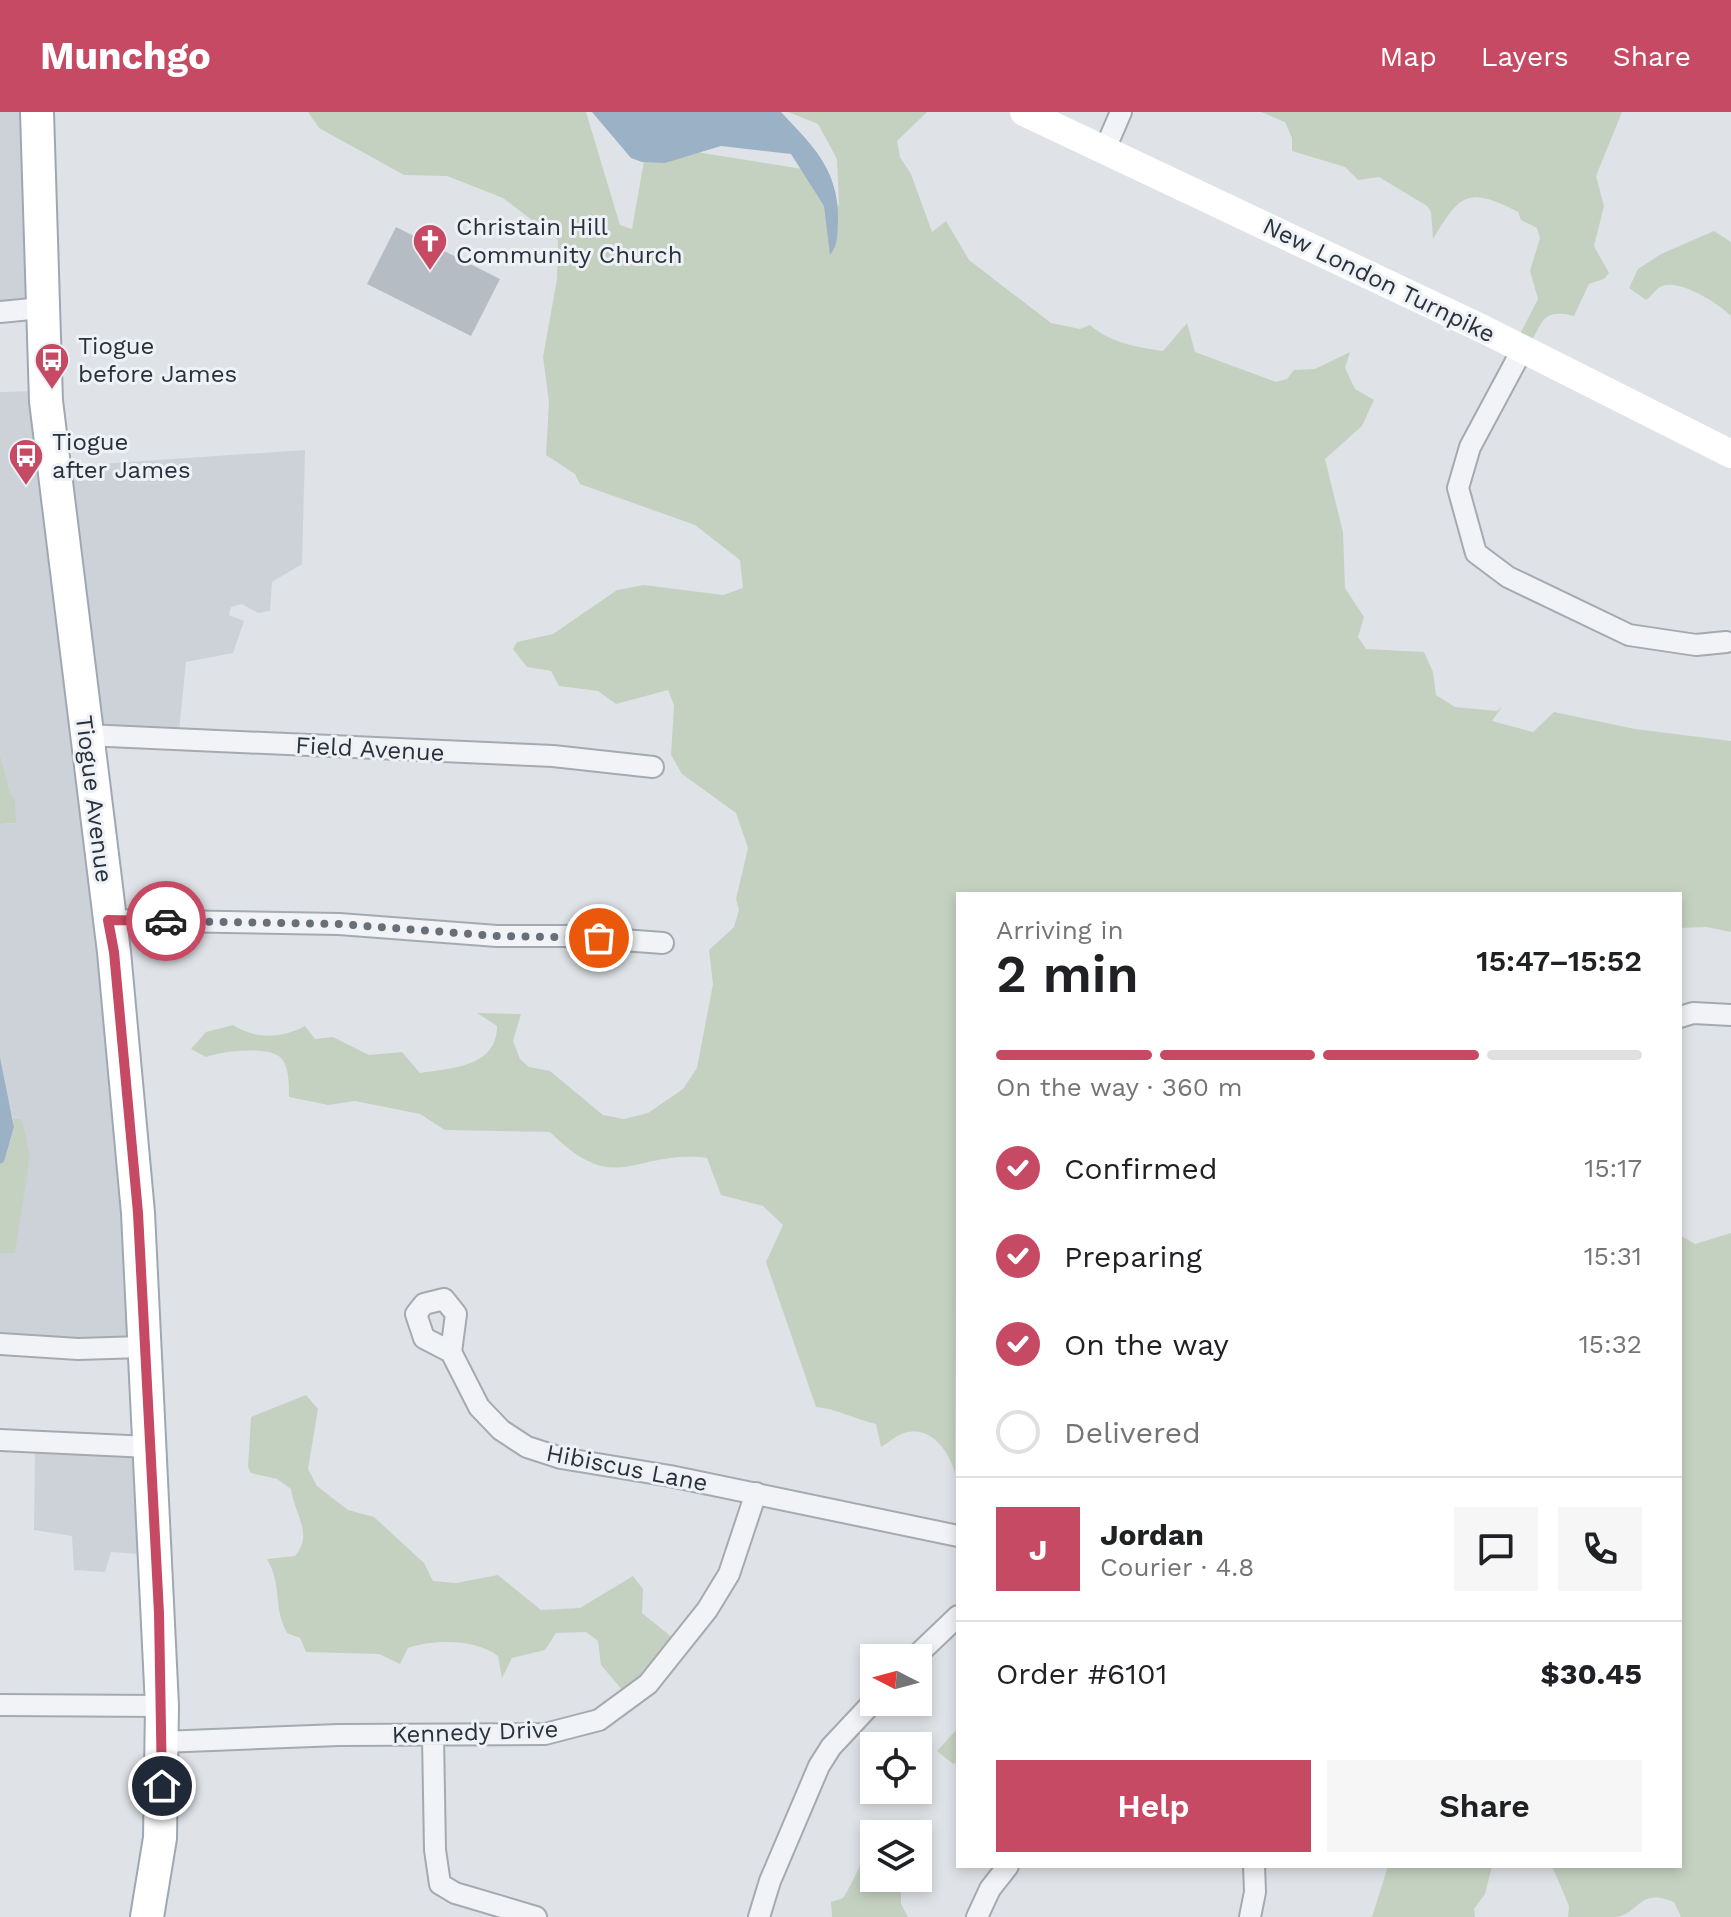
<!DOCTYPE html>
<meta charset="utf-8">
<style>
:root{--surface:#fff;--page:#f6f6f6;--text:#202124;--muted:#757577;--line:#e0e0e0;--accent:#c64a63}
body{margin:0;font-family:"Work Sans",sans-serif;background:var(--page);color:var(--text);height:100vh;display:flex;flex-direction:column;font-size:30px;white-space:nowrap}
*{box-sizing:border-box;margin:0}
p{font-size:26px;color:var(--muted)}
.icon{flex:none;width:44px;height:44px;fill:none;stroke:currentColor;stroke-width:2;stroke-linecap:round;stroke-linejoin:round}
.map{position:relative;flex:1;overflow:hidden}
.drawer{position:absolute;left:956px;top:780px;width:726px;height:976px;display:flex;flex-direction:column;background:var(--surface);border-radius:0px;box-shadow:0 4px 12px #0003}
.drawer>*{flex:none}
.needle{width:52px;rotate:276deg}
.tools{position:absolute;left:860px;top:1532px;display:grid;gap:16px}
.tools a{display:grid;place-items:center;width:72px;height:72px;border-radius:0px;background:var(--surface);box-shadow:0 4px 12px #0003;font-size:40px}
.pin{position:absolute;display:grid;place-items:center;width:68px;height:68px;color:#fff;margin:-34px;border:4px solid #fff;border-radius:50%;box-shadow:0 2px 8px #0007}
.courier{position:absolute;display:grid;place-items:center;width:80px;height:80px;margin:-40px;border:6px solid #c64a63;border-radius:50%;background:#fff;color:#222;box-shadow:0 2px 10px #0007}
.headline em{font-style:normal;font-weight:600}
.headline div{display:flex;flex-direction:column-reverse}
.headline{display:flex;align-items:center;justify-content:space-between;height:136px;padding:0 40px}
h1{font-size:52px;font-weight:600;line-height:60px}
.bar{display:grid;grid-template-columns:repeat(4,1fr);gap:12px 8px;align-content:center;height:96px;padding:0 40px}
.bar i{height:10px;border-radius:6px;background:var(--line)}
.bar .on{background:var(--accent)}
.bar p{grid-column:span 4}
.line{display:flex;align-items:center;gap:20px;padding:0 40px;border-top:2px solid var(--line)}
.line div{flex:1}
.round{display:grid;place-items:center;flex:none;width:84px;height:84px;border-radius:0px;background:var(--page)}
ol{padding:0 40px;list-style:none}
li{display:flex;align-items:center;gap:24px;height:88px}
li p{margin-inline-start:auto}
li .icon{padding:8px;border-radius:50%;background:var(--accent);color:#fff;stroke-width:4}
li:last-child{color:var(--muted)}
li i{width:44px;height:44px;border:4px solid var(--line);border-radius:50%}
.cta{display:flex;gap:16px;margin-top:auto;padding:16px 40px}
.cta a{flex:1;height:92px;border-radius:0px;background:var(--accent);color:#fff;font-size:32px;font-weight:600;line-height:92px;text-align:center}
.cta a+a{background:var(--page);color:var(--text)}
header{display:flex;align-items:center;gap:48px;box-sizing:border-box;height:112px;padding:0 40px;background:var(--accent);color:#fff}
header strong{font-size:38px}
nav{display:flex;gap:44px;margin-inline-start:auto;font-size:28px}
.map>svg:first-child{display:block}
.built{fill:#cdd2d9}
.green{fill:#c5d1c0}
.water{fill:#9bb2c6}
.building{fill:#b6bcc4}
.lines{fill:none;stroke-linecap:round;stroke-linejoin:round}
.street-casing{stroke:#a5aab1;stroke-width:24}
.primary-casing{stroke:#9fa8b2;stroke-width:36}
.street{stroke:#f1f3f6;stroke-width:20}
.secondary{stroke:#fff;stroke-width:28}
.primary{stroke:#fff;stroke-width:32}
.done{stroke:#696f78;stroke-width:8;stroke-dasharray:0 14.4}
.route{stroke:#c64a63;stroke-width:10}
.labels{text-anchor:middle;stroke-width:6;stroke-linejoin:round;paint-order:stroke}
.poi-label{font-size:24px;fill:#29313d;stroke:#eef1f5;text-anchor:start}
.street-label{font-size:24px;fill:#29313d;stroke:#eef1f5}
</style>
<header>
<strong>Munchgo</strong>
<nav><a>Map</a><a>Layers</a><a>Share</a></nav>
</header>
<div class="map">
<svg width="1731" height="1805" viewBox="0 0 1731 1805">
<rect width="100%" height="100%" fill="#dfe3e7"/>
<!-- built -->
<path class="built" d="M0,0h37l3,190 -40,7z
M40,279l15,76 250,-17 -3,114 -30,18 -2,29 -12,2 -16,-9 -11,3 -2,8 15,6 -11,32 -47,9 -8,80 -89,-5 52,609 -141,-1v-92l15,-1 7,-133 -10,-3 -12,-59v-233l16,-1 -16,-69v-362z
M35,1333l110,3 7,107 -41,-3 -6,20 -31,-2 -2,-34 -38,-6z"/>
<!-- green -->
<path class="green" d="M308,0h278l34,113 12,4 12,-68 33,-12 132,21 30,36 -2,-47 -19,-35 -30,-12h139l-30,29 3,16 11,17 21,58 14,-11 23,39 82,63 29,6 10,-4c20,18 47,22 73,26l24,-28 8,29 81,30 11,-3 7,-9 21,-1 35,-17 -5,16 10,21 19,11 -12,26 -37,33 18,73 2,56 19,29 -6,20 8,12 58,3 9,20 3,23 19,12 42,4 5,-4 -10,14 41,11 21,-20 81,17 96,12v191l-25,-5 -26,1v-34h-722l-3,579c-6,-21 -23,-48 -51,-40 -7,2 -16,10 -23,14l-5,-23c-21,-5 -39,-15 -60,-17l-50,-145 17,-37 -20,-19 -42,-11 -14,-37c-73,-9 -90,41 -157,-26l-105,-2 -25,-16 -65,-13 -27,4 -39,-8c0,-12 0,-29 -7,-38 -11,-14 -61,-8 -76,-2l-15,-8 15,-17 27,-7c22,14 48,14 72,1l10,13 18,-2 36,18 33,-3 18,21c32,-5 77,-6 77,-47l-20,-13 44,1 -8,27 7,18 9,8 21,4 53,44 21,4 24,-6 35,-24 14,-21 16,-84 -4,-34 25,-23 5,-17 -3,-11 12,-51 -12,-35 -54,-39 -11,-19 3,-50 -6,-15 -52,14 -18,-13 -39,-5 -8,-15 -24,-4 -14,-18 4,-7 36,-8 64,-44 27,-5 79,10 20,-7 -3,-28 -45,-35 -115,-41 -5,-10 -29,-19 3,-53 -6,-45 14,-78 1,-39 -55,-42 -56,-22 -43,-1 -85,-47z
M1261,0h361l-26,64 8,30 -10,40 15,27 -5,6 -15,5 -15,32c-32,-8 -31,6 -45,30l-12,-6 21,-41 -8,-28 10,-33 -3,-10 -16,-8 -3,-8c-50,-26 -58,-18 -85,27l-2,-27 -4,-6 -48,-29 -21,3 -13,-13 -53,-16v-13l-7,-16z
M1714,119l17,11v74c-12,-12 -53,-39 -71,-29 -5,3 -9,10 -14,13l-17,-12 9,-19 23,-15z
M0,642l10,40 5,5 1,24 -16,1z
M13,1005l9,2 8,37 -15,97h-15v-89l4,-2 10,-34z
M1731,1121v684h-50l-7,-15c-37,-15 -32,11 -59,15 -15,0 -32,0 -47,0l1,-11 -17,-40h128v-631l15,9z
M306,1283l12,14 -10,60 9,17 31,24 26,7 50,46 9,18 23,2 42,-8 43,35 39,-2 53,-32 10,13 -1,24 37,30 -50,55 -28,-33 -3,-24 -12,-9 -30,1 -11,17 -33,8 -10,20 -4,-22c-22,-17 -65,-17 -90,-8l-8,16 -21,-10 -73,-2 -6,-14 -13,-5c-15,-29 -4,-46 -20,-74l28,-3c19,-22 -1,-43 -4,-67l-14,-10 -26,-6 -3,-6 3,-50z
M958,1616v34l-5,2 -16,-13z
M889,1717l3,5h-18v44h27v26l7,13h-76l-1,-15 12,-4c13,-21 22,-41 25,-65z
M1388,1754h104l-7,28 -11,15 1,8h-103z"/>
<!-- water -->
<path class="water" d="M592,0h189c32,34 58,58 57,108 -1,14 1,24 -8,35l-6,-49 -33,-52 -70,-8 -56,17 -23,-1 -11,-4z
M0,945l14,70 -10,35 -4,2z"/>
<!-- building -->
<path class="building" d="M396,115l104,52 -29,57 -104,-52z"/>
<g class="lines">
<defs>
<path id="street" d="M1105,37l16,-37
M0,200l42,-4
M1522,238l-52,97 -12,41 18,65 32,24 121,58 67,10 30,-3
M86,623l467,21 100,11
M108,808l231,4 158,12h72l94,7
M1680,905l13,-4 38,2
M0,1232l78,5 65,-2
M451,1240l5,-38 -12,-15 -20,5 -8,10 8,24 27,14 28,55 22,23 26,17 34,11 109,18 288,60
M0,1328l149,7
M914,1546l44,-42
M0,1593l162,1
M433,1624l2,114 5,34 15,9 81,24
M162,1630l177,-7 206,-1 54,-14 49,-36 59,-74 22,-36 27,-81
M759,1805l11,-36 49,-115 12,-19 43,-46
M977,1805l13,-28 18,-23
M1250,1805l5,-25 -1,-26"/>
<path id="primary" d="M37,0l9,289 68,551 24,261 24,493 -2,132 -13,79"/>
</defs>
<!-- street casing -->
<use href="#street" class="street-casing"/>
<!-- primary casing -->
<use href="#primary" class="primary-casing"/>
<!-- street -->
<use href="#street" class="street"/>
<!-- secondary -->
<path class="secondary" d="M1024,0l459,217 248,125"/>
<!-- primary -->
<use href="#primary" class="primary"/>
</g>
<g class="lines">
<!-- done -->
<path class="done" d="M166,809l173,3 158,12 102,2"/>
<!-- route -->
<path class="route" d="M162,1674l-3,-173 -21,-400 -24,-261 -6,-32 58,1"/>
</g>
<!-- icons -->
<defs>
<symbol id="church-pin" viewBox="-11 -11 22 30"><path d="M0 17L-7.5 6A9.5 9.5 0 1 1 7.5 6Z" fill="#c64a63" stroke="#eef1f5"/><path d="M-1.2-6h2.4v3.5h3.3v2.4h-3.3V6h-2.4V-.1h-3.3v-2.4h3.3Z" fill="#fff"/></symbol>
<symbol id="bus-pin" viewBox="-11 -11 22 30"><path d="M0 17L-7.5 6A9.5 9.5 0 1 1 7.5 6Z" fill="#c64a63" stroke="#eef1f5"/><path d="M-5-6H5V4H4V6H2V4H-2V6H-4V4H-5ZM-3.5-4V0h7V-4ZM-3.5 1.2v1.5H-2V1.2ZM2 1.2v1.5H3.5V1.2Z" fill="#fff"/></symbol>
</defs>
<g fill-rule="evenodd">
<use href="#church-pin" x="410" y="109" width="40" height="54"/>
<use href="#bus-pin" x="32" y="228" width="40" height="54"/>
<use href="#bus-pin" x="6" y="324" width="40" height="54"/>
</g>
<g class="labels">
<!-- poi labels -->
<g class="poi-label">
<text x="456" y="123">Christain Hill<tspan x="456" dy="28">Community Church</tspan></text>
<text x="78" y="242">Tiogue<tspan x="78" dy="28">before James</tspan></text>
<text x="52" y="338">Tiogue<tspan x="52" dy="28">after James</tspan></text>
</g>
<!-- street labels -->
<g class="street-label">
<text transform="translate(1379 168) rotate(26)" y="8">New London Turnpike</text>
<text transform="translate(370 637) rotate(3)" y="8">Field Avenue</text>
<text transform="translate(94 687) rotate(83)" y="8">Tiogue Avenue</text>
<text transform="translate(627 1356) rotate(11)" y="8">Hibiscus Lane</text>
<text transform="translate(475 1620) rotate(-2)" y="8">Kennedy Drive</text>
</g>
</g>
</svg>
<div class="tools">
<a><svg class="needle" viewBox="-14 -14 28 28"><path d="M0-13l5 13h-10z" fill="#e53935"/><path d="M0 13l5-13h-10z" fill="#757577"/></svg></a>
<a><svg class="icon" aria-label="locate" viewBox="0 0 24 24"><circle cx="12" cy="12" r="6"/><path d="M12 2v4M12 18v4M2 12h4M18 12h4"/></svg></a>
<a><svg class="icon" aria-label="layers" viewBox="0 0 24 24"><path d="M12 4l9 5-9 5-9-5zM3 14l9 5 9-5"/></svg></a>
</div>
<div class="pin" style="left:599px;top:826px;background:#ea580c"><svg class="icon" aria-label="bag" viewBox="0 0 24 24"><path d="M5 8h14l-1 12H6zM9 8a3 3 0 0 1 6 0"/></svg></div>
<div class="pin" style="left:162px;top:1674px;background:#1f2937"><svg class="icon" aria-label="home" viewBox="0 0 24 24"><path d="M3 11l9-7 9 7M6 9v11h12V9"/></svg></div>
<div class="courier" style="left:166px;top:809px"><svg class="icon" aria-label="car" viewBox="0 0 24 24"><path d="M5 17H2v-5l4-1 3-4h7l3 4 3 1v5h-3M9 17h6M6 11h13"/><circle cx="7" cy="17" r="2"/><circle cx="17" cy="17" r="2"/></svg></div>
<section class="drawer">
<div class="headline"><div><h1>2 min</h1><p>Arriving in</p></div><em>15:47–15:52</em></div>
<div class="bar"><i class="on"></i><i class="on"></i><i class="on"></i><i></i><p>On the way · 360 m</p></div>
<ol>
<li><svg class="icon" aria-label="check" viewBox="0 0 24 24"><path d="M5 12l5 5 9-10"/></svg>Confirmed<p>15:17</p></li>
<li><svg class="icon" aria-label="check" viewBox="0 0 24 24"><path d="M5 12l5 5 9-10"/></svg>Preparing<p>15:31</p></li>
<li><svg class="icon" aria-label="check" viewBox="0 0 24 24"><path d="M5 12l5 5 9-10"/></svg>On the way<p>15:32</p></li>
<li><i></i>Delivered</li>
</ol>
<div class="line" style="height:144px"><b class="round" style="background:var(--accent);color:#fff">J</b><div><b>Jordan</b><p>Courier · 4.8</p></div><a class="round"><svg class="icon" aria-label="chat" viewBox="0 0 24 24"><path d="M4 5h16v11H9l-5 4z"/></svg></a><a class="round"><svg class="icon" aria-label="phone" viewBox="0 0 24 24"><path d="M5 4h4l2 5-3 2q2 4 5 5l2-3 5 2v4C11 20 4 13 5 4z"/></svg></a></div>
<div class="line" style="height:104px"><div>Order #6101</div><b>$30.45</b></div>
<div class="cta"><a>Help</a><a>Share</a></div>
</section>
</div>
